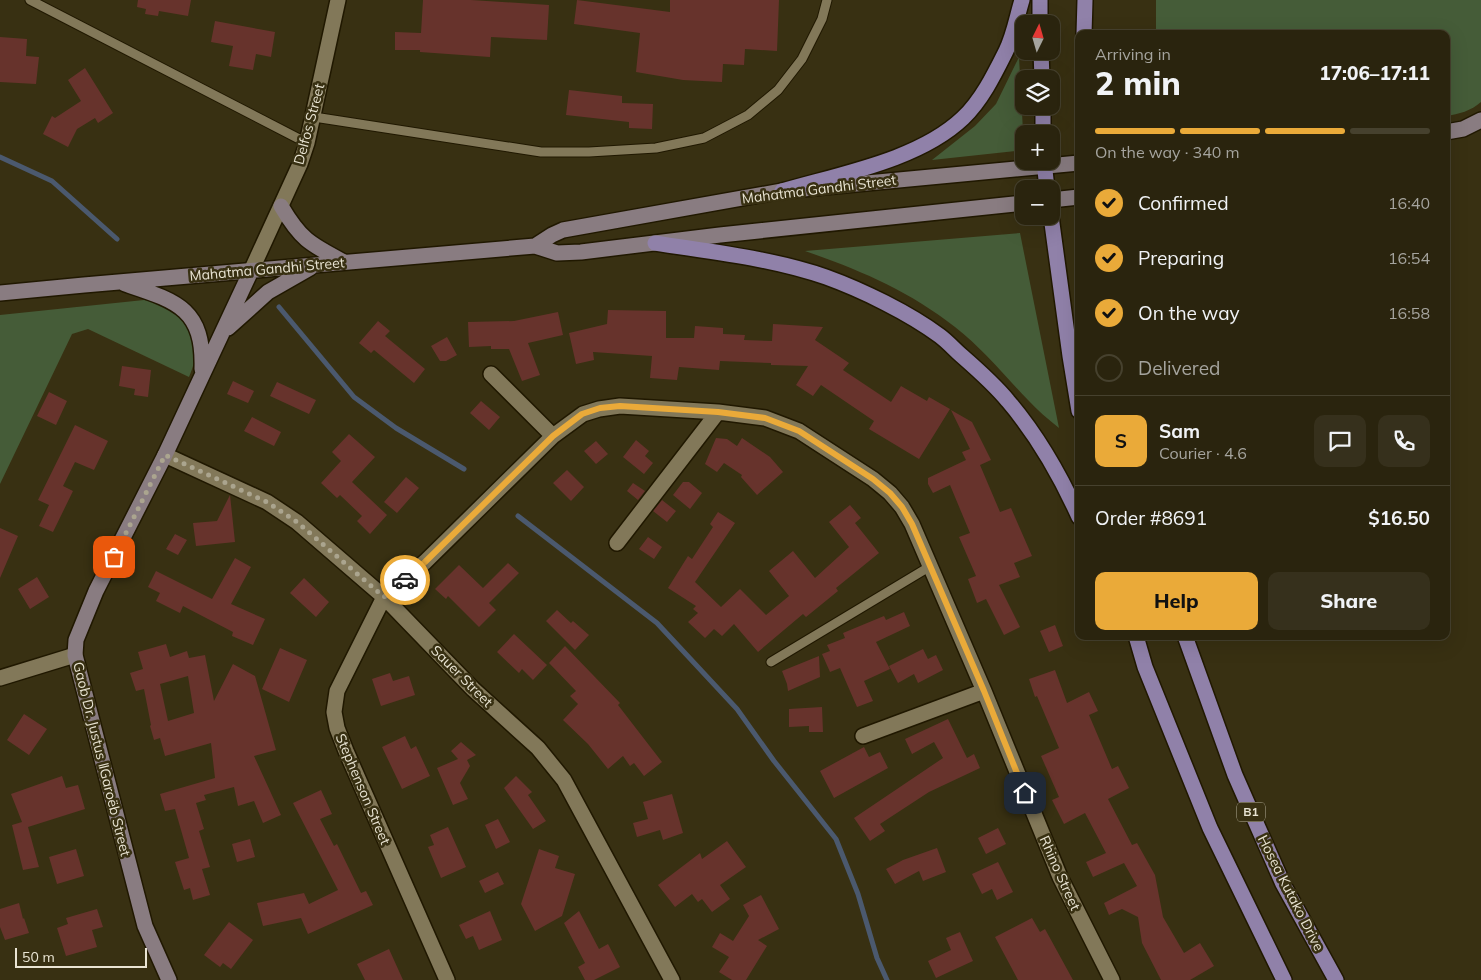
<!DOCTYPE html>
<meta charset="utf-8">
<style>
:root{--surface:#2a240e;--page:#36301c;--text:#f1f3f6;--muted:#a5a49e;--line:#46412e;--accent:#eaaa39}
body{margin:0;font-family:Mulish,sans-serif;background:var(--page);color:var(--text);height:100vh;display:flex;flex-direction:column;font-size:19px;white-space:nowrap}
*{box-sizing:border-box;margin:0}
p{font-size:16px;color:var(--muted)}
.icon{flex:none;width:28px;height:28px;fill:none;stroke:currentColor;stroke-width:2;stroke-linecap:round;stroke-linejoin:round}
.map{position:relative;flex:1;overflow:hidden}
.panel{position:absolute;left:1075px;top:30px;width:375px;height:610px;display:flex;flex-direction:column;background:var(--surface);border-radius:10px;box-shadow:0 5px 20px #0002,0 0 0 1px var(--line)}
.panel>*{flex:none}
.needle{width:32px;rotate:5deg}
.controls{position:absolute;left:1015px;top:15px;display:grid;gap:10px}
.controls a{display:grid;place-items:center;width:45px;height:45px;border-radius:10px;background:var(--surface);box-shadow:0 5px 20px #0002,0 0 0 1px var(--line);font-size:25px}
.scale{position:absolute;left:15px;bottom:12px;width:132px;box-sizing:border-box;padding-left:5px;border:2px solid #e9e4d3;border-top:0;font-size:14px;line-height:18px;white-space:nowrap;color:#e9e4d3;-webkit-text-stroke:4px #383012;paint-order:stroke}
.pin{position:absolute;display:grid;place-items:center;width:42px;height:42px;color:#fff;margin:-21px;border-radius:10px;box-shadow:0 2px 8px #0006}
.courier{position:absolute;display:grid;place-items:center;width:50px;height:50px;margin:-25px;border:4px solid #eaaa39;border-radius:50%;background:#fff;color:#222;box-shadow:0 1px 6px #0007}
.head em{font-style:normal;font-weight:800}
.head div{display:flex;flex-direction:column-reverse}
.head{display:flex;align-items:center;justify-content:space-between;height:85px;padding:0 20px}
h1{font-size:32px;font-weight:800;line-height:38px}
.bar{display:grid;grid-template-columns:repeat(4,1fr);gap:8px 5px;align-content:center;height:60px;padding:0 20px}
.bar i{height:6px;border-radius:4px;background:var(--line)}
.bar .on{background:var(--accent)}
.bar p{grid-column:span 4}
.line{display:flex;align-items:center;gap:12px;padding:0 20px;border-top:1px solid var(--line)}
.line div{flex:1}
.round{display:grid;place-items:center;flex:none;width:52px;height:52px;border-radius:10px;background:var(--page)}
ol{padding:0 20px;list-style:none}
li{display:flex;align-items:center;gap:15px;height:55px}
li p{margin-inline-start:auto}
li .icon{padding:5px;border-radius:50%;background:var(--accent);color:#111;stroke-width:4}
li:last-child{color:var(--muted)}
li i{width:28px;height:28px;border:2px solid var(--line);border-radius:50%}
.cta{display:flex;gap:10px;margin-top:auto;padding:10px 20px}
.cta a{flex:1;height:58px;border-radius:10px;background:var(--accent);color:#111;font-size:20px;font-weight:800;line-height:58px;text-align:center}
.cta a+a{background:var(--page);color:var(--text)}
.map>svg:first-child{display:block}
.green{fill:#455c38}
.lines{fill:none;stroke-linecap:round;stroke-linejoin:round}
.stream{stroke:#4b596e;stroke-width:5}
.building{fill:#67332c;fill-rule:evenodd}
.lane-casing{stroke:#201800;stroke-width:11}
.street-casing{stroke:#201800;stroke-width:18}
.secondary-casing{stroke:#201800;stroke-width:18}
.primary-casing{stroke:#201800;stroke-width:18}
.lane{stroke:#827859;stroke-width:9}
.street{stroke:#827859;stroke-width:15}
.secondary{stroke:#897c81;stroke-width:15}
.primary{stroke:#9081a9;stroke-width:15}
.done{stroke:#aba58f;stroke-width:5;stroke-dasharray:0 9}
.route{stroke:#eaaa39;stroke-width:6}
.labels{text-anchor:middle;stroke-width:5;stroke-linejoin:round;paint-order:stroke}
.shield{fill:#383012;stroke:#b4ae99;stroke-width:1}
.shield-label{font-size:12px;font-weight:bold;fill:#e9e4d3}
.street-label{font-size:14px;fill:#e9e4d3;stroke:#383012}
</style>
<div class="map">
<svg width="1481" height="980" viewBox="0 0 1481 980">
<rect width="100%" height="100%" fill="#383012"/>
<!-- green -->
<path class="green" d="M1156,0h325v102c-10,9 -22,12 -35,14v-82h-290z
M1019,57l5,93 -92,10 43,-34 21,-22z
M1020,233l39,195c-11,-9 -22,-18 -31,-28 -24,-25 -46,-52 -73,-73 -46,-36 -95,-57 -150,-76z
M144,300c32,3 56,28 50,62 -1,5 -3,10 -5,15l-101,-48 -16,5 -72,150v-169z"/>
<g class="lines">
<!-- stream -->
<path class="stream" d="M0,157l52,24 65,58
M279,307l75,90 42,31 68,41
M518,516l139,107 80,86 37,52 62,78 22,55 19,64 10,22"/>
</g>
<!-- building -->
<path class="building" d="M138,0h53l-3,16 -29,-5 -1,5 -13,-2 1,-5 -9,-2z
M423,0h48l78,5 -2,35 -56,-3 -1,20 -70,-5v-2h-25v-18l26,1z
M577,0l93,12v-12h109l-2,51 -32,-2 -1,16 -21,-1 -1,18 -39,-2 -47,-8 4,-39 -66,-9z
M215,21l60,11 -4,25 -15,-3 -3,16 -24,-4 4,-20 -22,-4z
M0,37l27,2 -1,17 13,1 -3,27 -36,-2z
M85,68l28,45 -15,10 -3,-5 -18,11 -9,18 -25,-13 9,-18 3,2 26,-17 -13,-21z
M569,90l53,6v7l31,1 -1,25 -23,-1v-6l-63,-7z
M608,310l58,1v27h28l1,-12 28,2v6l22,1 -1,5 28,1 1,-17 50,3 -8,13 34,23 -6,7 48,32 10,-16 26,15 2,-4 21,12 -31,50 -50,-30 5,-8 -53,-36 -8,11 -17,-11 12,-19 -37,-1v-2l-51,-2 -1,9 -40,-3 -2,13 -27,-2 2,-22 -59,-4 1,8 -18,4 -7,-31 38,-9z
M558,312l5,23 -35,8 12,32 -18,6 -13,-32h-18v-3l-22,1 -1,-25 46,-1z
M378,321l12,10 -5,5 40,33 -11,14 -40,-33 -3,3 -12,-10z
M447,337l10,18 -11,6h-6l-9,-15z
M122,366l29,4 -3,27 -14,-2 1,-6 -16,-3z
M233,381l21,10 -6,12 -21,-9z
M277,382l39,18 -7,14 -39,-18z
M49,392l18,9 -11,24 -19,-9z
M481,401l19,16 -11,13 -19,-17z
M951,410l21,12 19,38 -11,5 20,47 11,-4 21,48 -18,7 6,14 -21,8 21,42 -16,8 -18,-36 -9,4 -9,-24 8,-3 -17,-39 11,-4 -20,-48 -17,8 -5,-9v-6l38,-18 -4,-8 8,-3z
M252,417l29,15 -7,14 -30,-15z
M75,425l33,16 -14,29 -19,-8 -12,24 10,5 -20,41 -14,-6 10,-21 -11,-5z
M349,434l26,23 -23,25 35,33 -17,19 -13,-13 5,-5 -22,-21 -3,3 -16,-15 20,-22 -9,-9z
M716,438l11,1 10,7 5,-8 28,19 13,15 -26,23 -16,-18 1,-2 -18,-12 -7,9 -12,-8z
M636,440l13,11 -4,5 8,7 -9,11 -21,-17z
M596,441l12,13 -12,10 -12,-13z
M567,470l17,17 -13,14 -18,-18z
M406,477l13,11 -22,25 -13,-11z
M683,482h6l13,11 -12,16 -17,-14z
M633,483l12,8 -7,9 -11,-9z
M230,495l5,47 -39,4 -3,-23 24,-2z
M662,500l14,11 -9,11 -14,-11z
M850,505l11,13 -6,5 24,30 -43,35 2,3 -32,26 -3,-3 -45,38 -24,-28 -12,12 -8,-7 -9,9 -17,-16 10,-9 -5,-4 3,-3 -28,-18 20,-32 4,3 21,-32 -3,-3 8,-12 17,11 -40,59 26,25 19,-18 26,26 23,-19 -20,-25 24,-20 22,27 34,-31 -20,-25z
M0,528l18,8 -18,42z
M175,534l12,6 -9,15 -12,-6z
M648,537l14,10 -8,12 -15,-10z
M235,558l16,9 -20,37 34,15 -12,26 -21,-9 1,-4 -50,-26 -3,7 -24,-12 4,-8 -12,-6 8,-16 56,28z
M508,563l11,10 -30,30 7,7 -17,17 -31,-31 -2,3 -11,-10 24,-24 24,23z
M37,577l12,20 -19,12 -12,-20z
M304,578l25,24 -13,15 -26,-24z
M557,610l14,13 2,-2 16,14 -14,15 -29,-29z
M904,612l6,14 -34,16 14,27 -26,12 9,20 -16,6 -17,-39 -10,4 -8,-18 8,-3 -3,-6 18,-7 -2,-5 41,-17 2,4z
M1055,625l8,21 -14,6 -9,-21z
M514,634l33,31 -14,15 -11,-11 -3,4 -22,-21z
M166,644l4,13 17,-6 2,7 16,-3 9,46 19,-37 22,12 21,74 -22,6 27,59 -18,8 -9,-22 -16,5 -4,-19 -30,8 2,5 -10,3 8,26 -5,2 11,36 -8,2 8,26 -17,5 -3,-12 -6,2 -9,-28 14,-4 -14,-49 -10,2 -5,-17 55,-16 -4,-35 -46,13 -5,-18 -6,2 -4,-14 1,-1 -7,-36 -8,2 -6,-18 13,-4 -5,-17zM188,676l6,37 -26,8 -8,-37z
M565,646l55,57 -2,2 44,57 -18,14 -10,-13 -4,3 -7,-10 -15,13 -20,-25 -25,-24 15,-16 -8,-8 6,-5 -27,-28z
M280,648l27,12 -18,42 -27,-13z
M923,649l5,10 8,-4 7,15 -25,13 -4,-9 -16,9 -9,-17z
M819,656l1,21 -32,14 -1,-7 -5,-13z
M1055,670l12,33 22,-11 9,19 -9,4 23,54 6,-3 11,22 -21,11 24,46 5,-2 18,32 8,42 21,36 16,-10 14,23 -24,14h-29l-19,-37 -4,-26 -16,-8 -13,6 -5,-12 33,-17 -13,-23 -31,14 -7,-15 20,-9 -21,-40 -21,11 -12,-24 7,-3 -18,-41 18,-8 -22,-52 -2,1 -6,-18z
M390,673l3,8 16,-5 6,19 -34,11 -9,-27z
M822,707l1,25h-14v-6l-20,1v-18z
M24,714l23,15 -18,26 -22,-15z
M948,719l19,39 7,-4 6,14 -51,24 -49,32 5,7 -15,10 -16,-23 89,-60 -9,-16 -22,12 -7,-15z
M405,736l6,13 5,-3 14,30 -28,13 -20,-42z
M461,742l15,13 -9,5 3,6 -10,17 8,16 -15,6 -16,-37 21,-9 -7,-8z
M864,747l5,10 11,-5 8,16 -54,30 -14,-27z
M62,776l4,12 12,-3 7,24 -57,18 11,40 -16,3 -11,-45 10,-3 -11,-28z
M516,776l16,16 -4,3 18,26 -13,8 -29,-41z
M321,790l11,24 -12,5 14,27 3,-2 24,49 5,-2 7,14 -65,29 -7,-16 -38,8 -6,-23 47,-10 5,11 29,-14 -45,-87z
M672,794l11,39 -20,7 -3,-10 -23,7 -4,-14 15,-4 -5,-17z
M498,819l12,23 -14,7 -11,-24z
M448,827l18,40 -25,11 -13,-31 6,-2 -4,-10z
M998,828l8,16 -20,10 -8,-16z
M250,839l5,18 -18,5 -5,-18z
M727,841l19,26 -26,18 10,14 -18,13 -10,-13 -4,3 -6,-8 -17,13 -17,-22 42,-32 2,6z
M937,848l9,24 -23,9 -4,-10 -24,13 -9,-15 17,-9z
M76,849l8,27 -27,8 -8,-27z
M539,849l20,7 -4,12 20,6 -13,42 -27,15 -14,-27z
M998,862l15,30 -16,8 -5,-11 -10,5 -10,-20z
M498,872l6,12 -19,9 -6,-12z
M761,895l18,34 -21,11 9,6 -21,34h-14l-13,-8 10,-15 -17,-10 8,-14 13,8 16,-25 -6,-11z
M19,903l4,16 1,-1 5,15 -24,7 -5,-13v-18z
M97,909l6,18 -11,3 5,17 -31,9 -9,-28 11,-4 -2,-6z
M490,911l12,29 -23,10 -6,-14 -7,3 -7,-14z
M579,911l20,38 9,-5 12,23 -26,13h-9l-7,-13 7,-4 -21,-40z
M1032,918l8,14 5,-3 28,51h-55l-23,-43z
M229,922l24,18 -22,29 -8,-6 -3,4 -16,-12z
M960,932l13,29 -37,17 -8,-17 23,-11 -5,-12z
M389,949l14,31h-38l-8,-16z"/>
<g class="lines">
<defs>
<path id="lane" d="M30,0l277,143
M314,117l227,35h48l67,-4 48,-10 44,-23 30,-25 24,-31 20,-40 5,-19
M771,662l158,-95"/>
<path id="street" d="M251,271l49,-107 7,-21 31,-143
M491,374l62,62
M165,455l102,47 30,20 87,75 89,92 65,59 26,32 108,200
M617,543l101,-131
M0,678l75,-23
M863,736l121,-45
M447,980l-101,-229 -9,-23 -3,-16 3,-21 47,-94 41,-35 128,-126 30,-22 16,-5 21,-3 98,6 47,6 34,13 74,48 17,14 12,14 10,17 72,167 76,186 52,103"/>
<path id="secondary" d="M1446,132l17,-3 18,-9
M1051,200l28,-3
M281,206c20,34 29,38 63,56
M535,246l17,-11 11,-5 219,-39 297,-28
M125,284c51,17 79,24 77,85
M0,293l84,-8 451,-39 22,7 24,-1 139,-17 304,-32
M228,328l40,-36 42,-24
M169,980l-24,-54 -70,-271 1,-15 20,-49 69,-136 86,-184"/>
<path id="primary" d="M1040,0v24
M1084,34l1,-34
M1041,51l1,28
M1043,106v28
M1044,161l3,28
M782,191c58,-17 137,-31 181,-73 19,-18 32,-45 43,-67 8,-16 11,-35 16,-51
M1051,216l19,140 9,55
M655,243c57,9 116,15 171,34 36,13 83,36 114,59 8,6 15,14 22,20 16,14 33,29 46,45 29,34 53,76 71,116
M1136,636l9,31 65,161 74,152
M1185,636l50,139 48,109 53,96"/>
</defs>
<!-- lane casing -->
<use href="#lane" class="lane-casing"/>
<!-- street casing -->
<use href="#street" class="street-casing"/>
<!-- secondary casing -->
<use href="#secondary" class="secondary-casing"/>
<!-- primary casing -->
<use href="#primary" class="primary-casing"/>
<!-- lane -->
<use href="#lane" class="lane"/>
<!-- street -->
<use href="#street" class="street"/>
<!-- secondary -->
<use href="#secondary" class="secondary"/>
<!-- primary -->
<use href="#primary" class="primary"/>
</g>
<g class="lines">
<!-- done -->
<path class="done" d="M114,557l51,-102 102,47 30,20 87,75 21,-17"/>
<!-- route -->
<path class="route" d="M405,580l20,-18 128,-126 29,-22 18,-6 20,-2 98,6 47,6 34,13 74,48 17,14 12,14 10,17 72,167 41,102"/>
</g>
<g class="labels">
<!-- shield labels -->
<rect class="shield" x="1237" y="802.5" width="28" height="19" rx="4"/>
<g class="shield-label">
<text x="1251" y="816">B1</text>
</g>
<!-- street labels -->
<g class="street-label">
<text transform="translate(309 124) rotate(-75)" y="5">Delfos Street</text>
<text transform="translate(819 189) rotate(-7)" y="5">Mahatma Gandhi Street</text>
<text transform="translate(267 269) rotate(-5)" y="5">Mahatma Gandhi Street</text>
<text transform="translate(462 676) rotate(45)" y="5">Sauer Street</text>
<text transform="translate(102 759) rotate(76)" y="5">Gaob Dr. Justus ǁGaroëb Street</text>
<text transform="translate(363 789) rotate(67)" y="5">Stephenson Street</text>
<text transform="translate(1060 873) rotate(66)" y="5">Rhino Street</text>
<text transform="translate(1291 893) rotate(63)" y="5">Hosea Kutako Drive</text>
</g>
</g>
</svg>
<div class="controls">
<a><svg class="needle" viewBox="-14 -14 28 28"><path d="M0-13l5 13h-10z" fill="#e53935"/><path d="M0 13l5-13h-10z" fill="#a5a49e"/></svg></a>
<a><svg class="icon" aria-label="layers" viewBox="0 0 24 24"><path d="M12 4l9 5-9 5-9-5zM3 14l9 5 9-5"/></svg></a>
<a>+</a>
<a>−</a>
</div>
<div class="scale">50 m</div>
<div class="pin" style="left:114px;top:557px;background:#ea580c"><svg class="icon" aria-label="bag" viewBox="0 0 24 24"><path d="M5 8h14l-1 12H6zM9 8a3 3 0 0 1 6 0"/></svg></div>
<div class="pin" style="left:1025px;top:793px;background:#1f2937"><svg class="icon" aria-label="home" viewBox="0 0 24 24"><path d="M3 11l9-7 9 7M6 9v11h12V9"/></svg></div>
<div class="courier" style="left:405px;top:580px"><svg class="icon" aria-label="car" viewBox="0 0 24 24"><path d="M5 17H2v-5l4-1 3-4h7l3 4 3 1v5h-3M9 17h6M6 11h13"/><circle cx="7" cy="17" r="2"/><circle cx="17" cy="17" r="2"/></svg></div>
<section class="panel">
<div class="head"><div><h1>2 min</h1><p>Arriving in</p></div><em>17:06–17:11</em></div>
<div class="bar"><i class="on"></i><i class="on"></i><i class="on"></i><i></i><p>On the way · 340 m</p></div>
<ol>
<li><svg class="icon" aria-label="check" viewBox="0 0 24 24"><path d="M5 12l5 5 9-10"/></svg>Confirmed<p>16:40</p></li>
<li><svg class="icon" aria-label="check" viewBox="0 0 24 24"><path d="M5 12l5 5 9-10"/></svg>Preparing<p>16:54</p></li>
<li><svg class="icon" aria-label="check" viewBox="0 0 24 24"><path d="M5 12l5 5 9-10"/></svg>On the way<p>16:58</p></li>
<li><i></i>Delivered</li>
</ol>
<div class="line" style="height:90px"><b class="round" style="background:var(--accent);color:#111">S</b><div><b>Sam</b><p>Courier · 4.6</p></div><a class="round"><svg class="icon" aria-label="chat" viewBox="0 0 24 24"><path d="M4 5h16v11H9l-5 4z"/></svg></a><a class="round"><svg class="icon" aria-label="phone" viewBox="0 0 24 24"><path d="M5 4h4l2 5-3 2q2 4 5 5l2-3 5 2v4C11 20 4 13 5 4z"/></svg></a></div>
<div class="line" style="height:65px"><div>Order #8691</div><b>$16.50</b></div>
<div class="cta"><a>Help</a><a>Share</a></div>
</section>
</div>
